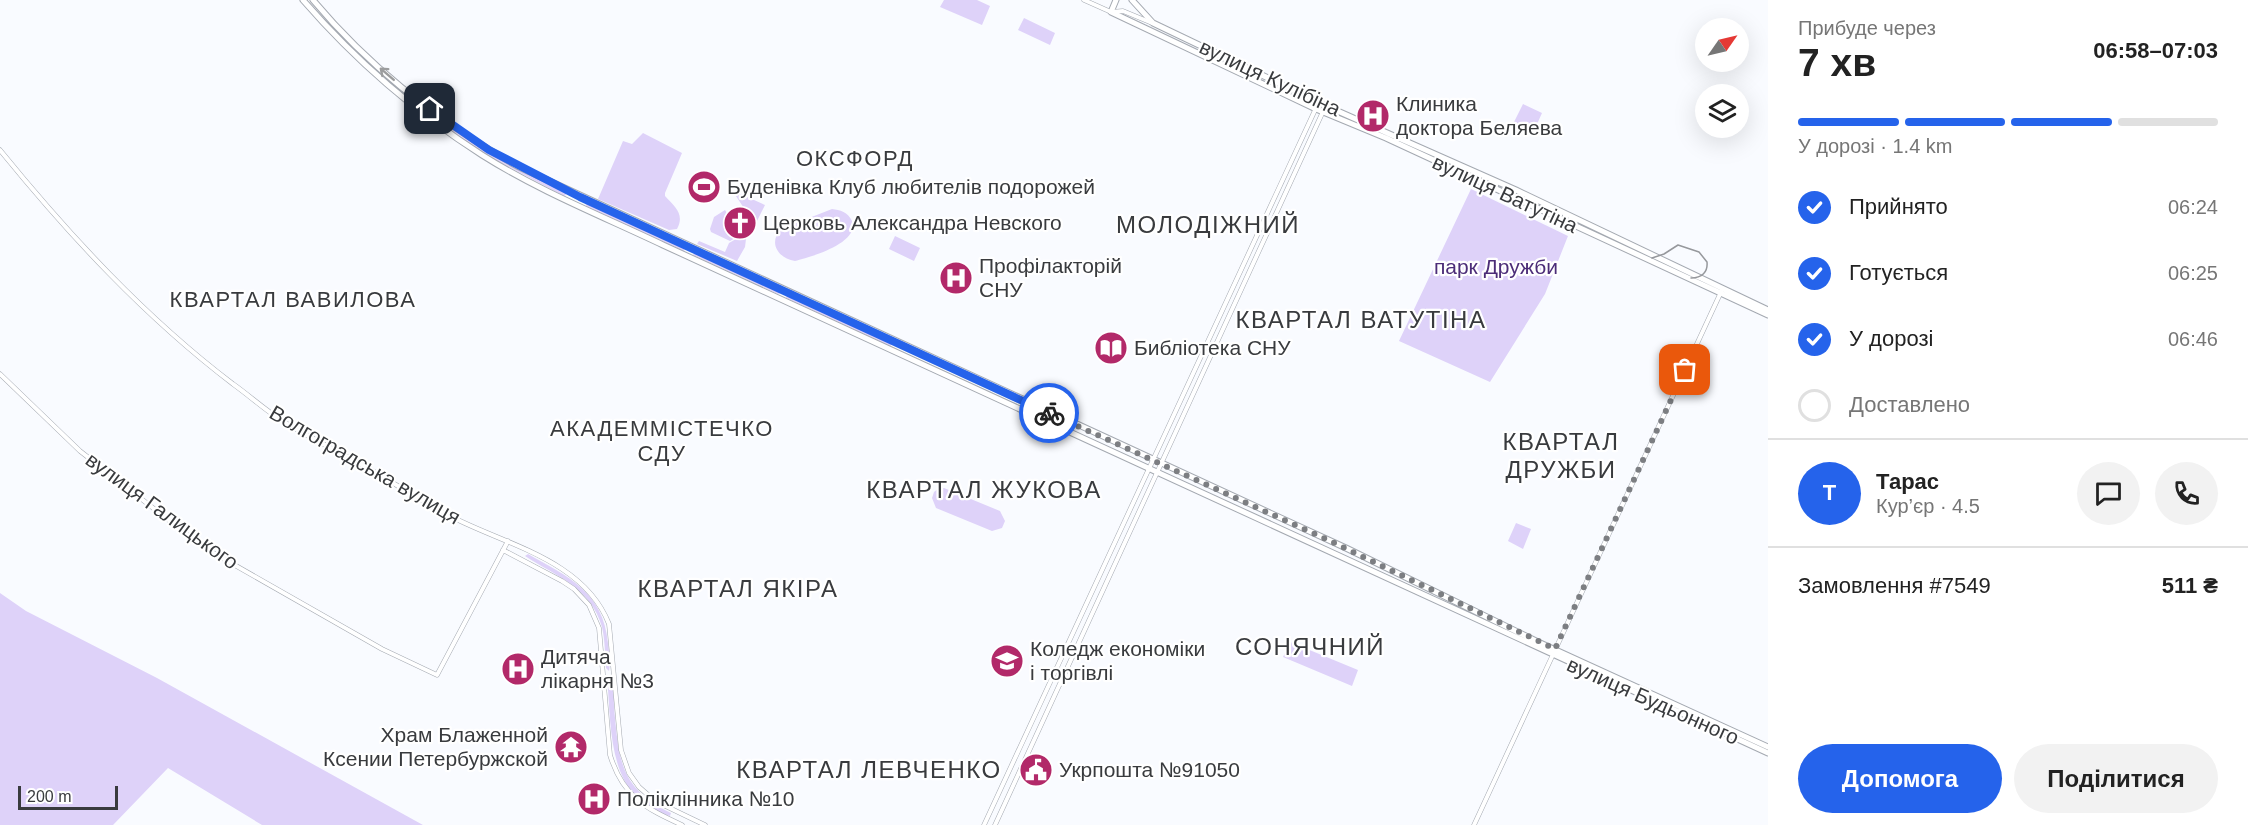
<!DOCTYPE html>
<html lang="uk">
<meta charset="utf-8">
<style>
:root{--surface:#fff;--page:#f2f2f2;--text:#222;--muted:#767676;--line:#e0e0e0;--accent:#2563eb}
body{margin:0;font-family:Arial,sans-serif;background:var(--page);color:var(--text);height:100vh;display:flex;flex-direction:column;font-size:22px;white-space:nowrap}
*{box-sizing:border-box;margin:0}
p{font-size:20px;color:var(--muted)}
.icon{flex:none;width:33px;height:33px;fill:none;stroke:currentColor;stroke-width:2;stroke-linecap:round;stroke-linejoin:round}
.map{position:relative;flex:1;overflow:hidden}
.side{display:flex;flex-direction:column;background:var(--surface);width:480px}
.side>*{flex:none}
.needle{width:39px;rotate:56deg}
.controls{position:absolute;left:1695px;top:18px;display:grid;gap:12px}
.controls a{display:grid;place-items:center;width:54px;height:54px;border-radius:50%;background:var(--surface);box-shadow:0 6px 24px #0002;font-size:30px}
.scale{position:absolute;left:18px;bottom:15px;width:100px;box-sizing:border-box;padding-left:6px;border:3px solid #393b3e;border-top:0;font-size:16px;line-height:21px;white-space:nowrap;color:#393b3e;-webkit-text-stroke:4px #fff;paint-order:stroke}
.pin{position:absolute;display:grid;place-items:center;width:51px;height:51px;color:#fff;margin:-26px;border-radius:12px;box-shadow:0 3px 9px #0006}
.courier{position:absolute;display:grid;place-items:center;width:60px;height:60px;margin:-30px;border:4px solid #2563eb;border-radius:50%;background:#fff;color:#222;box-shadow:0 2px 8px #0007}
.head em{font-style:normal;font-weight:700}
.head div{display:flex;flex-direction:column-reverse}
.head{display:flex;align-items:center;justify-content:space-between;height:102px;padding:0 30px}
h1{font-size:39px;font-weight:700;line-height:45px}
.bar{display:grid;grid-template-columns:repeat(4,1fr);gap:9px 6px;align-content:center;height:72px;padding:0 30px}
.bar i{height:8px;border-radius:4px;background:var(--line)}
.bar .active{background:var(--accent)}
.bar p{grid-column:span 4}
.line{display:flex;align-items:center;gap:15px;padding:0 30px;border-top:2px solid var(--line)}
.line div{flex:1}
.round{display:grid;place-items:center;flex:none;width:63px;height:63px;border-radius:32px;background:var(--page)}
ol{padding:0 30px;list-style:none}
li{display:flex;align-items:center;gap:18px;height:66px}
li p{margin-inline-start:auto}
li .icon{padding:6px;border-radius:50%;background:var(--accent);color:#fff;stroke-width:4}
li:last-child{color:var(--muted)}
li i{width:33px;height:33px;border:3px solid var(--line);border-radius:50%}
.primary-button{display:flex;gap:12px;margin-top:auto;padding:12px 30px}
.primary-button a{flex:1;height:69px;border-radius:36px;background:var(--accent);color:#fff;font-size:24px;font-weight:700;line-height:69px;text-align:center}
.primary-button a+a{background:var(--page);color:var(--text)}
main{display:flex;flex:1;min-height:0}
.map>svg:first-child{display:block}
.green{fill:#ded2f9}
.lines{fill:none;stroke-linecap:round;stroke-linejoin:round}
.minor-casing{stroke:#a4a9b1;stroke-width:5}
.major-casing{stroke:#a4a9b1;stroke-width:7}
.minor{stroke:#fff;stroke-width:4}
.major{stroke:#fff;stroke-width:5}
.tram{stroke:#96989c;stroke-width:1.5}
.oneway{stroke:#9c9d9e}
.done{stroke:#7c7e82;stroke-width:6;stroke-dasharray:0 10.8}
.route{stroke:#2563eb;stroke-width:8}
.labels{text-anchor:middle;stroke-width:4.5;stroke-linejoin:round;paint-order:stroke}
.street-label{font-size:21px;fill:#393b3e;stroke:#fff}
.poi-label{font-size:21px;fill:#393b3e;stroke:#fff;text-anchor:start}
.park-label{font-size:21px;fill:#4c2d78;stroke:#fff}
.neighbourhood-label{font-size:22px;letter-spacing:1.5px;fill:#393b3e;stroke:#fff}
.quarter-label{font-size:24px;letter-spacing:1.5px;fill:#393b3e;stroke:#fff}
</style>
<main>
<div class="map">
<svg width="1768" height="825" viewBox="0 0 1768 825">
<rect width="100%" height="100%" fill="#f9fbff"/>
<!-- green -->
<path class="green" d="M944,0h33l13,6 -8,19 -42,-18z
M1024,18l31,15 -5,12 -32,-15z
M1523,104l19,9 -9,20 -20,-9z
M432,114l56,38 77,40 1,3 -2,1 -78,-41 -56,-38z
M643,133l39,20 -17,40v3c10,11 20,18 12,33l-8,1 -71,-31 25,-58 9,3z
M1471,189l97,47 -23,58 -55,88 -91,-41z
M732,190l33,15 -10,20z
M585,203h2l98,45 -1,3 -97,-44z
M832,209c8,1 16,3 20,12 8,22 -41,36 -57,40 -17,-3 -27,-18 -14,-32z
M725,210l3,5 -3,11 6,9 11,-1 -12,7 -19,-9 -1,-3 4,-12z
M743,235l3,4 -1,8 -8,14 -40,-17 2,-3 26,11 4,-9z
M895,236l25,12 -6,13 -25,-12z
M695,252l85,38 1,3 -3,1 -85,-39z
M787,295l104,48 1,2 -2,1 -104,-48z
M939,488h5l56,23 5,10 -3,7 -10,3 -56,-23 -4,-10 2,-6z
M1516,523l15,6 -8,20 -15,-8z
M528,554c40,23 75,37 80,89 1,9 3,19 1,28l-3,-3c-1,-13 -1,-28 -4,-41 -11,-39 -46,-51 -77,-71z
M0,593l26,18 131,67 266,147h-161l-94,-57 -55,57h-113z
M1290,642l68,28 -6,16 -69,-29z
M610,675c4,9 4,22 4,32 5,52 5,81 57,106l-1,3c-64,-17 -58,-87 -63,-139z"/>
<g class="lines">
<defs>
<path id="minor" d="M1084,0l27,12 12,-1 29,12
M0,150c70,86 145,167 233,234 17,12 33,27 51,38 24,15 50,27 75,41 26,15 52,31 78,46 57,34 145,46 172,115l12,126 8,23 10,14 16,14 50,24
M0,374l80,77 123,96 179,102 55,26 71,-134
M503,550l59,31 12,8 15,16 10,23 11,127c13,42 35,53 72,70
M984,825l332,-717
M995,825l331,-720
M1474,825l247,-533"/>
<path id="major" d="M303,0c52,60 112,112 179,155 57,36 120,61 181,90l1105,508
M313,0c56,67 128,123 204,166l829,382 192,94 230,105
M1116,0l-5,12 205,97 70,29 382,177
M1132,0l21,23 180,86 183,81 252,120"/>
</defs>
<!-- minor casing -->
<use href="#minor" class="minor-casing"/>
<!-- major casing -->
<use href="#major" class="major-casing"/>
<!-- minor -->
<use href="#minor" class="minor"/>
<!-- major -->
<use href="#major" class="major"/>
<!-- tram -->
<path class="tram" d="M1652,258l12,-4 14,-9 21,7 8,10c1,10 -5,16 -16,16"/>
</g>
<!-- one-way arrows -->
<defs><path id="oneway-shaft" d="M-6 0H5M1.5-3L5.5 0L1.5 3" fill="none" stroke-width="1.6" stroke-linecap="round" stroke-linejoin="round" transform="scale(1.5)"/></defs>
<use class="oneway" href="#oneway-shaft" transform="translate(387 74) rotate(-139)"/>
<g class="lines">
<!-- done -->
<path class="done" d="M1049,413l277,126 229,110 130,-279"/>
<!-- route -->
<path class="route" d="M430,109l59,41 91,47 469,216"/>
</g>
<!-- icons -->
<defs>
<symbol id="hospital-disc" viewBox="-11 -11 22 22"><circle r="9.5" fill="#b22969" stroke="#fff"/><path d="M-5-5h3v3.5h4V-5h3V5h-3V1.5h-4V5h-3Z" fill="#fff"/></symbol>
<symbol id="stadium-disc" viewBox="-11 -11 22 22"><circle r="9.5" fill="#b22969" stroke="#fff"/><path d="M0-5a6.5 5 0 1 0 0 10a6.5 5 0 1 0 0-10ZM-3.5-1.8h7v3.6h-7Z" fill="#fff"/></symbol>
<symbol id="church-disc" viewBox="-11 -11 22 22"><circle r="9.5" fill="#b22969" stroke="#fff"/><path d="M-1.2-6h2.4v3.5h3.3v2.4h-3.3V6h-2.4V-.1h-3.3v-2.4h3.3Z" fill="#fff"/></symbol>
<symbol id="library-disc" viewBox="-11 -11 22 22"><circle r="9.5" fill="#b22969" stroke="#fff"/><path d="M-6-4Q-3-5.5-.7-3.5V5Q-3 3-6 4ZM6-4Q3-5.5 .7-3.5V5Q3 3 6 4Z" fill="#fff"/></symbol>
<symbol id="university-disc" viewBox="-11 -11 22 22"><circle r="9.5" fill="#b22969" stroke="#fff"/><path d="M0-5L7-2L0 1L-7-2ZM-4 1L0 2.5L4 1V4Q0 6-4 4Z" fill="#fff"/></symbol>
<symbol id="temple-disc" viewBox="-11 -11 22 22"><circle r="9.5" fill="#b22969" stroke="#fff"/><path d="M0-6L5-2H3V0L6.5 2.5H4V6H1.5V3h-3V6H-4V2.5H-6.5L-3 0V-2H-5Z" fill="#fff"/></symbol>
<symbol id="civic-disc" viewBox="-11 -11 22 22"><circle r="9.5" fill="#b22969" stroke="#fff"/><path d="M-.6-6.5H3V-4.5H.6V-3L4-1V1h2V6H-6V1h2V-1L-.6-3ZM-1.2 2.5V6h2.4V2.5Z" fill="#fff"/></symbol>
</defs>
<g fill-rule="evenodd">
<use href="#hospital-disc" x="1354" y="97" width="38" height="38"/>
<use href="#stadium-disc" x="685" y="168" width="38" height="38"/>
<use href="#church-disc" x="721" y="204" width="38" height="38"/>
<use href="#hospital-disc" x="937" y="259" width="38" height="38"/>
<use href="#library-disc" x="1092" y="329" width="38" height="38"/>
<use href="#university-disc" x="988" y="642" width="38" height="38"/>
<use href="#hospital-disc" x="499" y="650" width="38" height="38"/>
<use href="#temple-disc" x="552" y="728" width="38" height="38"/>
<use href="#civic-disc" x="1017" y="751" width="38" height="38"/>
<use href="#hospital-disc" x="575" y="780" width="38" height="38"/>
</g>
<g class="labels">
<!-- street labels -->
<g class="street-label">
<text transform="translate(1270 78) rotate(25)" y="7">вулиця Кулібіна</text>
<text transform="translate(1505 194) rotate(25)" y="7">вулиця Ватутіна</text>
<text transform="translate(365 465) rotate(30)" y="7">Волгоградська вулиця</text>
<text transform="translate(162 511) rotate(36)" y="7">вулиця Галицького</text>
<text transform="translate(1653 701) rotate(24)" y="7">вулиця Будьонного</text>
</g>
<!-- poi labels -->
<g class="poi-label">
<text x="1396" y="111">Клиника<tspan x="1396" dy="24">доктора Беляева</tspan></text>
<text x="727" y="194">Буденівка Клуб любителів подорожей</text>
<text x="763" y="230">Церковь Александра Невского</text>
<text x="979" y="273">Профілакторій<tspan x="979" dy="24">СНУ</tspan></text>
<text x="1134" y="355">Библіотека СНУ</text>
<text x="1030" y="656">Коледж економіки<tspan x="1030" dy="24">і торгівлі</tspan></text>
<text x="541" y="664">Дитяча<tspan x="541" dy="24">лікарня №3</tspan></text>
<text x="548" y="742" text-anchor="end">Храм Блаженной<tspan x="548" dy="24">Ксении Петербуржской</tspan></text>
<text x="1059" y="777">Укрпошта №91050</text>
<text x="617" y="806">Поліклінника №10</text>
</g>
<!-- park labels -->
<g class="park-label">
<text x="1496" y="274">парк Дружби</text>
</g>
<!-- neighbourhood labels -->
<g class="neighbourhood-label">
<text x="855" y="166">ОКСФОРД</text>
<text x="293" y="307">КВАРТАЛ ВАВИЛОВА</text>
<text x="662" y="436">АКАДЕММІСТЕЧКО<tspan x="662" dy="25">СДУ</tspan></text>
</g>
<!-- quarter labels -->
<g class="quarter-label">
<text x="1208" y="233">МОЛОДІЖНИЙ</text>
<text x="1361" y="328">КВАРТАЛ ВАТУТІНА</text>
<text x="1561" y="450">КВАРТАЛ<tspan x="1561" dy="28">ДРУЖБИ</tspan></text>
<text x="984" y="498">КВАРТАЛ ЖУКОВА</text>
<text x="738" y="597">КВАРТАЛ ЯКІРА</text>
<text x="1310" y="655">СОНЯЧНИЙ</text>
<text x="869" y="778">КВАРТАЛ ЛЕВЧЕНКО</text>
</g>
</g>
</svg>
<div class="controls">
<a><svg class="needle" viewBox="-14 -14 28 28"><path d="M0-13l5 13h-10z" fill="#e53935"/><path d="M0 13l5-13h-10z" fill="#767676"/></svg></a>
<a><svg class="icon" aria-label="layers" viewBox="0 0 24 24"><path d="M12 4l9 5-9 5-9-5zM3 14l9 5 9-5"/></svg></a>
</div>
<div class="scale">200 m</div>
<div class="pin" style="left:1685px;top:370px;background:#ea580c"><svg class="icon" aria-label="bag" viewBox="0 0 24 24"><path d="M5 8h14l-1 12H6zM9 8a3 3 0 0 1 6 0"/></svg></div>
<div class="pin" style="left:430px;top:109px;background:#1f2937"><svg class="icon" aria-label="home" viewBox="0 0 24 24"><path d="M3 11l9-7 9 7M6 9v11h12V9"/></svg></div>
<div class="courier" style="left:1049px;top:413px"><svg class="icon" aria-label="bike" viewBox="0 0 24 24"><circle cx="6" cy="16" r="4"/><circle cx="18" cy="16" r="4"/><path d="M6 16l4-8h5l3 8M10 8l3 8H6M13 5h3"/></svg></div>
</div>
<section class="side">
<div class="head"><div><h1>7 хв</h1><p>Прибуде через</p></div><em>06:58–07:03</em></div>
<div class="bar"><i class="active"></i><i class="active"></i><i class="active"></i><i></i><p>У дорозі · 1.4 km</p></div>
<ol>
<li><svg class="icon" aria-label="check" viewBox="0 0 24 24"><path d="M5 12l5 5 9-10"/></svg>Прийнято<p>06:24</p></li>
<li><svg class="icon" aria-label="check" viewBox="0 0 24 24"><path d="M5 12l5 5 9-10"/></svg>Готується<p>06:25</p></li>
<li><svg class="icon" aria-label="check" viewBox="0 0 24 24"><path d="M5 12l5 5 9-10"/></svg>У дорозі<p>06:46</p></li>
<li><i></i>Доставлено</li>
</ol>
<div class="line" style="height:108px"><b class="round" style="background:var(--accent);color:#fff">Т</b><div><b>Тарас</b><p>Кур’єр · 4.5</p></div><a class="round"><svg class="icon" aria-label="chat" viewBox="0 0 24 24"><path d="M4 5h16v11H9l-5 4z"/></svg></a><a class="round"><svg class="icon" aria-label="phone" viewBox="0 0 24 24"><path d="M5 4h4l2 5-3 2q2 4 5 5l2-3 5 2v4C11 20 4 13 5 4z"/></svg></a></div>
<div class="line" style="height:78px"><div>Замовлення #7549</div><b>511 ₴</b></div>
<div class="primary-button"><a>Допомога</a><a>Поділитися</a></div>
</section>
</main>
